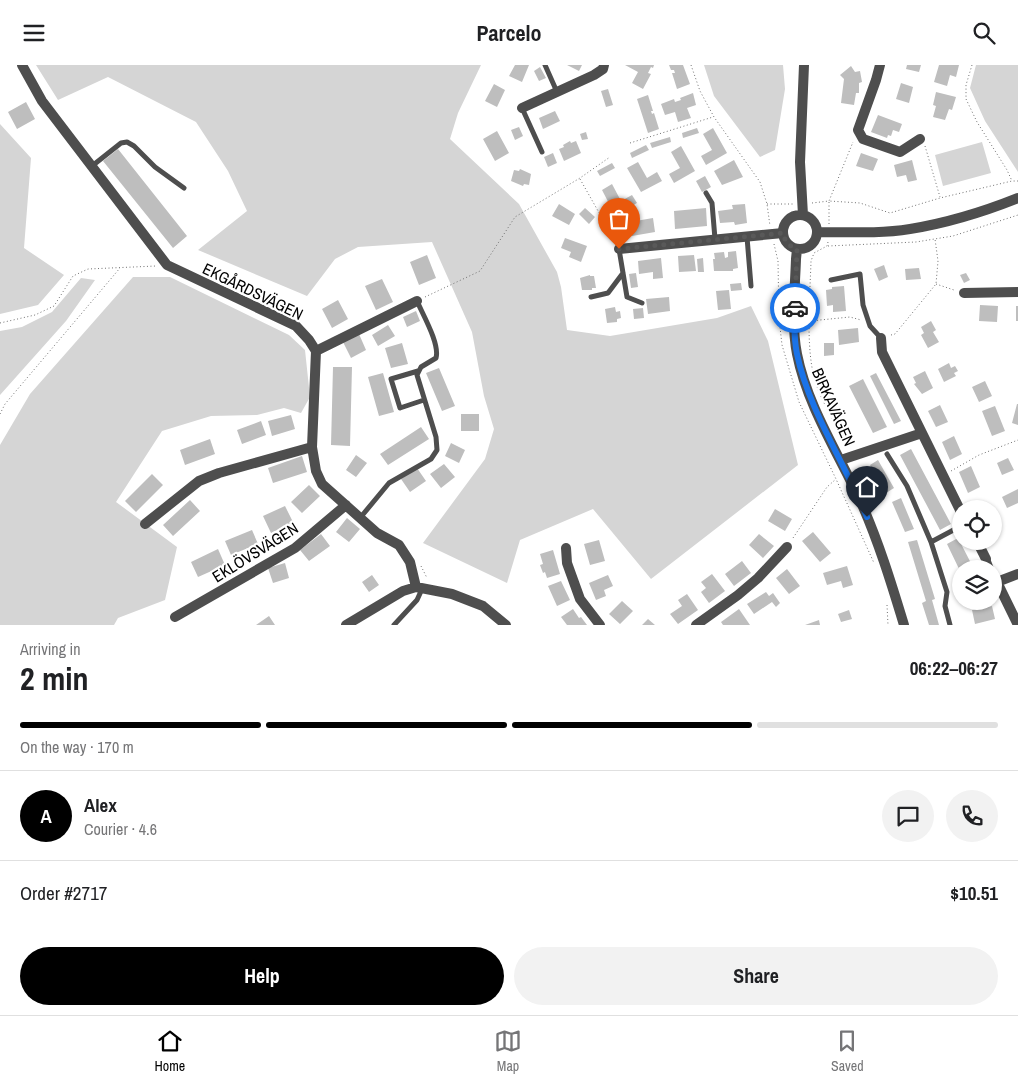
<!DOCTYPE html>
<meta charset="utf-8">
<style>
:root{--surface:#fff;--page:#f2f2f2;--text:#202124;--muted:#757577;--line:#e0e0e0;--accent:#000}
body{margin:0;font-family:"Archivo Narrow",sans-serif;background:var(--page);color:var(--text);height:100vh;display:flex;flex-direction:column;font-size:19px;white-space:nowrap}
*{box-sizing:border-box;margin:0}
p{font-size:16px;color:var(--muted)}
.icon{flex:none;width:28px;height:28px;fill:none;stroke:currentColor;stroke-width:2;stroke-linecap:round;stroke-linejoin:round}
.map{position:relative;height:560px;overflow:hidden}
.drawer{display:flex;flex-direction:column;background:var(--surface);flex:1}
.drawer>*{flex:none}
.controls{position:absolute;left:952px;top:435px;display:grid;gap:10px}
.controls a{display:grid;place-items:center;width:50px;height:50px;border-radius:50%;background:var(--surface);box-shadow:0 1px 4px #0004;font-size:25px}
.pin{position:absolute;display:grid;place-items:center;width:42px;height:42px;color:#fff;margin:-51px -21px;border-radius:50% 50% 50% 0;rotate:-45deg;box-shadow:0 0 5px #0007}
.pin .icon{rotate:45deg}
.courier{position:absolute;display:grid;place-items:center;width:50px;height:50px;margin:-25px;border:4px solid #1a73e8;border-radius:50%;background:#fff;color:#222;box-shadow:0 1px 6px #0007}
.summary em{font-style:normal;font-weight:800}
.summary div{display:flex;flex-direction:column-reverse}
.summary{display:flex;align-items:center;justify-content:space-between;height:85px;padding:0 20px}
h1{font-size:32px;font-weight:800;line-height:38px}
.bar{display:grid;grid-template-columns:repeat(4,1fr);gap:8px 5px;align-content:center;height:60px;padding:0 20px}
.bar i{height:6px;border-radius:4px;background:var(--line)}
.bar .selected{background:var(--accent)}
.bar p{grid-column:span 4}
.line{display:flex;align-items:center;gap:12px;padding:0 20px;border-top:1px solid var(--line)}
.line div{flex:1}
.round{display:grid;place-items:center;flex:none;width:52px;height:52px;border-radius:26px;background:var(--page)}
.cta{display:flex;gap:10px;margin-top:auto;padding:10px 20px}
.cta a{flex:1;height:58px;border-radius:30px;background:var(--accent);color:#fff;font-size:20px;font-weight:800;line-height:58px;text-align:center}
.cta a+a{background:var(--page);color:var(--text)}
header{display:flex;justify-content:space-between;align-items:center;height:65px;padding:0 20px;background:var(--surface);font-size:22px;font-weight:800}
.tabs{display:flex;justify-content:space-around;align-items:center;height:70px;border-top:1px solid var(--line);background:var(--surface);font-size:14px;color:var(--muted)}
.tabs a{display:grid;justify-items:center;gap:2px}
.tabs .selected{color:var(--accent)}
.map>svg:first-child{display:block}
.green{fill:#d5d5d5}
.building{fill:#bebebe}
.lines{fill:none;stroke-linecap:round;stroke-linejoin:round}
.path{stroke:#707070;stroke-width:1;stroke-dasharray:1 2.5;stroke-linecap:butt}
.service{stroke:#4e4e4e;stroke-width:5}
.pedestrian{stroke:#4e4e4e;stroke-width:8}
.minor{stroke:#4e4e4e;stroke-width:10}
.tertiary{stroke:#4e4e4e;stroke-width:10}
.done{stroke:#595959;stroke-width:5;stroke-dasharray:0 9}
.route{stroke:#1a73e8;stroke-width:6}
.labels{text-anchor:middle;stroke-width:4.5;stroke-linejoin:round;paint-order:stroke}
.street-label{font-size:16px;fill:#000;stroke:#fff}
</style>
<header><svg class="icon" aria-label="menu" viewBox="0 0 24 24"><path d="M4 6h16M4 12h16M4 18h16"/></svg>Parcelo<svg class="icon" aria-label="search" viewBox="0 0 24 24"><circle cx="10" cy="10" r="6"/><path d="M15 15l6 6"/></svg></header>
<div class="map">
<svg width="1018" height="560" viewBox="0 0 1018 560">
<rect width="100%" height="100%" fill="#fff"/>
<!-- green -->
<path class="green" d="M36,0h445l-23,48 -8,26 69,65 38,68 4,15 6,43 43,6 107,-18 34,-12 17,35 30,124 -147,114 -58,-70 -73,31 -13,43 -84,-40 62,-84 9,-30 -10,-33 -12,-64 -40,-90 -74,5 -23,12 -28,37 -109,-46 49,-39 -19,-40 -32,-49 -88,-45 -50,23z
M704,0h79l2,24 -10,61 -15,7 -46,-61z
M976,0h42v107l-33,-51 -15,-33z
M0,59l31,34 -7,90 40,27 -26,30 -38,9z
M982,77l9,31 -48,13 -8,-31z
M133,212h37l119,58 16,15 5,47 -9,16 -17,-5 -27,7 -46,1 -49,15 -46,71 61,45 -12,53 -47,18 -4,7h-114v-180l30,-51z
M81,213l14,2 -29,41 -66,74v-64l22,-4 30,-15z"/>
<!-- building -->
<path class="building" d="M515,0h14l-7,17 -13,-6z
M567,0h15l-3,6z
M625,0h29l-1,3 -2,-1 -3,6 3,1 -8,15 -11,-6 6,-11z
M669,0h14l7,19 -13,5 -5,-16h3l-1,-3h-3z
M907,0h14l-2,7 -13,-3z
M939,0h20l-3,12 -6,-2 -3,11 -13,-4z
M851,1l4,6 5,-1 2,11 -3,1v10h-3l-2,12 -13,-2 3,-24 -4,-4z
M540,2l6,11 -7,3 -5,-10z
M901,18l12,4 -4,16 -13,-4z
M494,19l11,6 -8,17 -12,-6z
M608,24l5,16 -7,2 -5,-16z
M936,27l20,5 -4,13 -3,-1 -4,11 -12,-3 3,-11 -3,-1z
M693,28l3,12 -9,3 4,10 -13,4 -3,-10 -10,3 -4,-11 13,-5 1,3 6,-2 -1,-2z
M648,30l5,16h-2l1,3 2,-1 5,16 -11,4 -11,-34z
M26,37l9,17 -18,10 -9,-17z
M555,46l5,10 -17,8 -4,-11z
M878,50l24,9 -3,8 -6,-2 -2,6 -3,-1 -1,3 -16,-6z
M519,62l4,9 -8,4 -4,-10z
M697,63l2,5 -16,5 -1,-5z
M713,63l14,25 -21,12 -5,-9 11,-6 -9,-16z
M497,66l12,22 -14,8 -12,-22z
M586,67l2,7 -6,1 -2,-6z
M670,72l1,5 -19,6 -2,-5z
M570,76l1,2 5,-2 5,12 -17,8 -5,-12 5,-2 -1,-2z
M646,80l3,5 -17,8 -2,-5z
M681,81l14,25 -21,12 -5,-9 11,-6 -9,-16z
M118,84l69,87 -14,12 -70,-87z
M553,88l4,10 -9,4 -4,-10z
M861,88l17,6 -5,12 -17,-5z
M734,95l9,17 -21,8 -8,-14z
M912,95l5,20 -9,2 -2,-7 -9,2 -3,-12z
M638,97l9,16 10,-6 5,9 -21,11 -14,-24z
M612,98l3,5 -15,8 -3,-5z
M520,104l11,5 -2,11 -5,-1 -1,2 -12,-5 3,-11 5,1z
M705,111l6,11 -9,5 -6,-11z
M612,119l9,17 11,-6 5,8 -22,12 -13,-25z
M559,139l16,10 -6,11 -17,-9z
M745,139l2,19 -12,2 -1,-3 -14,1 -2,-12 15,-2 -1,-4z
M585,143l10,9 -6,7 -10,-10z
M706,143l1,18 -32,3 -1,-18z
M653,153l2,14 -23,4 -2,-14z
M565,173l22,8 -6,16 -12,-5 2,-5 -10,-4z
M736,186l2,17 -5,1v2h-19l-1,-12h2l-1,-6 10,-1 1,6 3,-1v-5z
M427,190l9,23 -17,7 -9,-23z
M694,190l2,16 -17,1 -1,-16z
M661,193l2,20 -10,1v-7l-14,2 -1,-13z
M703,193l1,14h-6l-1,-13z
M884,200l4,12 -9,4 -5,-12z
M919,203l2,11 -15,1 -1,-11z
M636,208l2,14 -7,1 -2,-14z
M966,208l4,7 -6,3 -4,-8z
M590,210v1h4l2,12h-4v2h-10l-2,-12z
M382,214l11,23 -17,8 -11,-24z
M741,218l1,7 -11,1 -1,-7z
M844,221l2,25 -13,1v-7l-6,1 -1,-16 6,-1v-2z
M729,225l2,19 -13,1 -2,-19z
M669,232l1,14 -22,3 -2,-15z
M338,235l10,19 -16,9 -10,-19z
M980,240l18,1 -1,16 -18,-1z
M1016,241h2v15h-2z
M615,242l1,5 4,-1 1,7 -4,1v3l-10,1 -2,-14z
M643,243l1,10 -10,1 -1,-10z
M416,246l4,10 -13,6 -4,-10z
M931,256l5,9 -3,2 6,10 -11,6 -7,-13 3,-2 -3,-6z
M388,260l7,11 -17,10 -6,-11z
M858,263l1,14 -20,3 -1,-15z
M359,269l7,16 -15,8 -8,-16z
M402,278l6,21 -17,4 -6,-20z
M824,278h10v12l-10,1z
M949,298l2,5 4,-2 3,5 -4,2 2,3 -12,6 -6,-13z
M333,302h19l-2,79 -19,-1z
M439,303l16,38 -13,5 -16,-38z
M925,306l8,17 -11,6 -8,-10 2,-1 -3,-6z
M383,308l11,39 -15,4 -11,-39z
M876,308l25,48 -7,3 -24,-48z
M863,314l24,48 -14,6 -24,-47z
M985,316l7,15 -13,6 -7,-15z
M1017,339h1v21l-6,-2z
M940,340l8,17 -12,5 -8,-16z
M995,341l10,25 -13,5 -10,-25z
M461,349h18v17h-18z
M291,350l4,14 -23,7 -4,-15z
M261,356l5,14 -24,9 -5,-14z
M421,362l8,12 -41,26 -8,-11z
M954,371l8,18 -12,6 -8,-18z
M210,374l5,15 -30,11 -5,-15z
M451,378l14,7 -6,13 -14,-7z
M911,384l40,75 -11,6 -40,-75z
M356,390l11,8 -11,14 -10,-7z
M302,391l5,16 -34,11 -5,-15z
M1008,393l6,12 -12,5 -5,-12z
M878,395l16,28 -8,5 -16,-28z
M444,399l11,13 -14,11 -11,-14z
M971,401l9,21 -12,6 -9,-21z
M417,403l9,13 -16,11 -9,-13z
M152,409l11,11 -27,27 -11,-11z
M309,420l11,11 -18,17 -11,-11z
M1018,424v14l-11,5 -5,-11z
M901,433l13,31 -9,3 -13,-30z
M190,435l10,11 -27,25 -10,-11z
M285,441l8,16 -22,11 -8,-17z
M775,444l17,10 -7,12 -17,-10z
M994,446l6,13 -6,3z
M347,453l13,11 -11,13 -13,-10z
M252,465l6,14 -27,11 -6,-14z
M813,467l18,21 -11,9 -18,-21z
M321,469l9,12 -21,15 -9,-11z
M759,469l15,12 -11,12 -14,-13z
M958,473l16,31h-13v4l-14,-29z
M599,475l6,21 -15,4 -6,-21z
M917,475l18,59 -3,1 7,25h-10l-7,-22 4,-2 -18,-59z
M218,484l7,16 -27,12 -7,-15z
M553,485l7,24 -13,4 -2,-6 -2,1 -3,-8 3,-1 -3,-10z
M742,496l9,12 -17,13 -9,-12z
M285,498l4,15 -16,5 -5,-15z
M847,501l6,19 -10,3 -2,-7 -14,4 -4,-12z
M787,504l13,17 -11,8 -13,-16z
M712,509l13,17 -16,12 -8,-11 5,-4 -5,-6z
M372,510l7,10 -10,7 -7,-10z
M608,510l5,11 -9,4 2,6 -10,4 -7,-17z
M561,516l9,19 -13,6 -9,-20z
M766,527l3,4 4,-3 7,10 -4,4 -4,-5 -18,12 -7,-10z
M687,529l11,16 -20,14 -8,-10 12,-8 -4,-6z
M622,536l11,10 -13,13 -11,-10z
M992,541l3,13 -20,5 -3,-14z
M573,544l6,9 2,-1 6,8h-20l-6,-8z
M739,544l11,16h-27l-2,-3z
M849,545l3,9 -11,3 -3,-8z
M269,551l6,9h-19z
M648,554l7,6h-13z
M819,555l1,5h-15z"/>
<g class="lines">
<!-- path -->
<path class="path" d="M691,0l9,26 14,26 46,65 7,22 3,22
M972,0l-6,20v14l11,23 30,48 5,11
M630,78l83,-26
M925,81l15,51
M580,114l35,62
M812,138l17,-2 24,-59
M767,139h26
M829,159v-23l31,2 30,10 50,-15 72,-17h6
M828,177l-1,4 -13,7 -3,8c-1,36 -6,90 5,123 7,21 22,43 31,63
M774,179l4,17 1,57 3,27 17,57 37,77 38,84
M828,181l88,-4 37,-6 65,-21
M936,219l18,6
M425,232l55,-26 35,-54 65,-39 30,-21
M810,256l40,-4 11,3
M0,258l35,-8 19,-9 19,-30 15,-7 68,-3
M891,270l4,-1 41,-50 2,-23 -3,-22
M0,349l5,-10 115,-136
M951,406l28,-16 39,-15
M793,473l34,-51 9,-8
M421,501l6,12
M887,540l1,20"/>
<!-- service -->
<path class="service" d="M545,0l12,27
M522,43l20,44
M92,101l29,-23 6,-1 7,4 21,21 29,21
M706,128l6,10 3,36
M747,172l4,49
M619,184l8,48 15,6
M831,215l29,-6 3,31 7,21 11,12
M591,232l17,-4 15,-20
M418,306l-27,8 9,29 24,-8
M887,389l20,32 24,56 16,50 -2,14 5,19
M360,453l29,-35 42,-24 6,-9 -1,-13 -19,-62 4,-8 15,-9c4,-14 -13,-43 -19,-57
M931,477l30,-16
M394,560l23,-25 5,-11"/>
<!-- pedestrian -->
<path class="pedestrian" d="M986,494l4,10"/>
<!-- minor -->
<path class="minor" d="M22,0l20,36 125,164 129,61 13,14 7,11 -4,96 4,24 6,13 55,49 22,12 11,17 6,25
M880,0l-4,15 -18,50 5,9 37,13 20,-13
M522,43l72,-33 9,-6 1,-4
M619,184l164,-16
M964,228l54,-1
M881,273l1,14 79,160
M316,286l101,-50
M841,395l81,-27
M145,459l54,-43 20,-8 93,-26
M977,476l9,18
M566,483l1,15 13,36 20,26
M175,552l120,-69 51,-43
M346,560l57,-34 13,-4 36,7 31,12 23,19
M696,560l42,-30 20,-17 29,-31
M1018,560l-21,-43 21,-8"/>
<!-- tertiary -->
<path class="tertiary" d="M803,150l-3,-53 4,-97
M783 167a17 17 0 1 1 34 0a17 17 0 1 1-34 0Z
M817,167c31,0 62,2 93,-3 37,-6 73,-17 108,-31
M797,184l-1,10c-1,31 -5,64 1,95 10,51 41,99 63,146 18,40 31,82 44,125"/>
</g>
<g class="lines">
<!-- done -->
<path class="done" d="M619,184l164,-16c2,9 6,13 14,16l-2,59"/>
<!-- route -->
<path class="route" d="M795,243c-1,15 -1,31 2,46 11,54 48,110 70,163"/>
</g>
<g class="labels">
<!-- street labels -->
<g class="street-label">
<text transform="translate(253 226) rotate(26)" y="6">EKGÅRDSVÄGEN</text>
<text transform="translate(834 342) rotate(66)" y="6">BIRKAVÄGEN</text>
<text transform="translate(255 487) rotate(-32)" y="6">EKLÖVSVÄGEN</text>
</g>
</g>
</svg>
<div class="controls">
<a><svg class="icon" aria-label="locate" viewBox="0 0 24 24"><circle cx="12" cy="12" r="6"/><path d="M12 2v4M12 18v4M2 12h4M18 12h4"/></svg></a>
<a><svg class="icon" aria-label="layers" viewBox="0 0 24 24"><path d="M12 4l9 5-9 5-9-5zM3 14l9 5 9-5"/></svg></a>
</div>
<div class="pin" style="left:619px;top:184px;background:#ea580c"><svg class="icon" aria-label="bag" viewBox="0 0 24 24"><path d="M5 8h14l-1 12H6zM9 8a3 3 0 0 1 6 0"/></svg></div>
<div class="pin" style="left:867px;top:452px;background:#1f2937"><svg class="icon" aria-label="home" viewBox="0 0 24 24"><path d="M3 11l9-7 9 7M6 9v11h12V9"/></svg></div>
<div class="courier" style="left:795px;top:243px"><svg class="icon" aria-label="car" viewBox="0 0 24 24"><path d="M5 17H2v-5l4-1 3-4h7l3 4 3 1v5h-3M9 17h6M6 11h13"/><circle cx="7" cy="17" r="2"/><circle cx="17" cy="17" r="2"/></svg></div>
</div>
<section class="drawer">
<div class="summary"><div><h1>2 min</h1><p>Arriving in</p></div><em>06:22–06:27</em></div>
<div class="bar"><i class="selected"></i><i class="selected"></i><i class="selected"></i><i></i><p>On the way · 170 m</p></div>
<div class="line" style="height:90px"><b class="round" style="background:var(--accent);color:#fff">A</b><div><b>Alex</b><p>Courier · 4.6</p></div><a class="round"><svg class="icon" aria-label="chat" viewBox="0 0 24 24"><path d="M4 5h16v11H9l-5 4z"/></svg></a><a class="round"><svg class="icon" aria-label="phone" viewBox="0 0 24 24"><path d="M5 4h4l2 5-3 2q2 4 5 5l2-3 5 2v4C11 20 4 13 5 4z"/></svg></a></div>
<div class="line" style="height:65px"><div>Order #2717</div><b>$10.51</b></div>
<div class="cta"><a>Help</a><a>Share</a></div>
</section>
<nav class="tabs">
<a class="selected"><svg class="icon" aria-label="home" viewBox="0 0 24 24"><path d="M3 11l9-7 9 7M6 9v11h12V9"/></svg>Home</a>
<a><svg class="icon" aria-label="map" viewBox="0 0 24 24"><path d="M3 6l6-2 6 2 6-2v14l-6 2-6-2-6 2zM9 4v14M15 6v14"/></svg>Map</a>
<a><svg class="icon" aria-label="saved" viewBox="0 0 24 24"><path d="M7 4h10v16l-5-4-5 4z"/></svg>Saved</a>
</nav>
